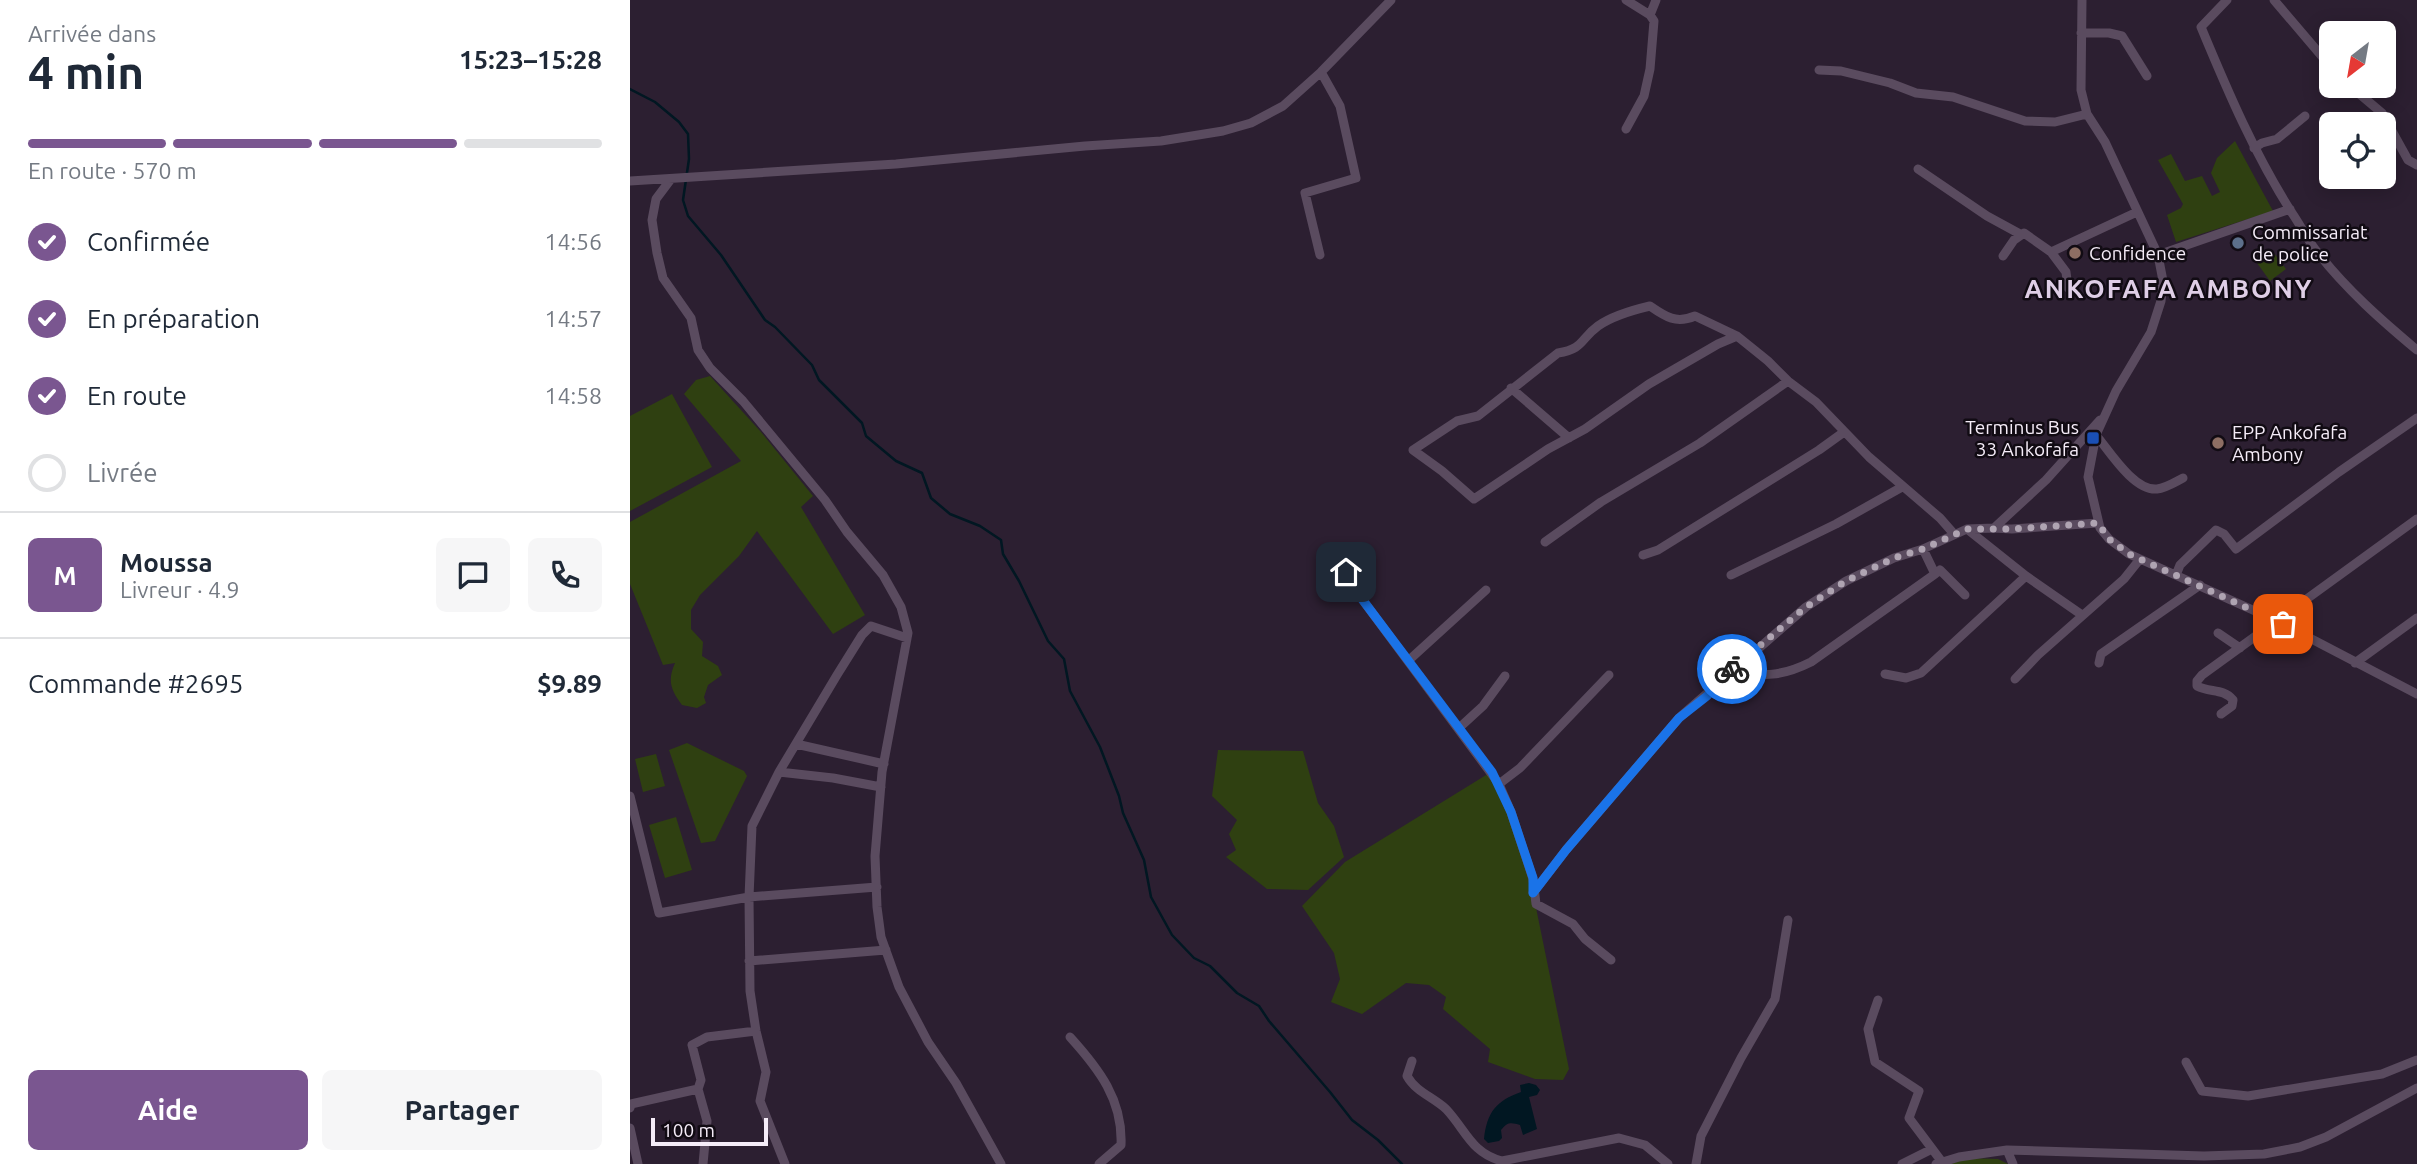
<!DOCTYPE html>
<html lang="fr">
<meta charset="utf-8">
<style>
:root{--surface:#fff;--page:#f6f6f7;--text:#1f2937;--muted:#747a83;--line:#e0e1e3;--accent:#7a5690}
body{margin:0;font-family:Ubuntu,sans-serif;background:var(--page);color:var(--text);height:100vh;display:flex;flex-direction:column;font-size:26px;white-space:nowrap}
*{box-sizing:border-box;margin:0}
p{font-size:23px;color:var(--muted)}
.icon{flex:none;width:38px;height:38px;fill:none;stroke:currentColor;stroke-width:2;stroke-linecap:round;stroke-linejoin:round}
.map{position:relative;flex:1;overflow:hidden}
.details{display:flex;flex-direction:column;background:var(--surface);width:630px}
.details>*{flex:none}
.needle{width:46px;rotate:211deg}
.buttons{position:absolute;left:1689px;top:21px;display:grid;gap:14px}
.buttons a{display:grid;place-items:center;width:77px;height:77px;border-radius:10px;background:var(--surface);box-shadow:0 4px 18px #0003;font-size:35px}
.scale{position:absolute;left:21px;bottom:18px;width:117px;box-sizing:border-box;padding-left:7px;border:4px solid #f5ecf8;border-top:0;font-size:19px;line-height:24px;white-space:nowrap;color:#f5ecf8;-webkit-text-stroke:5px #110b13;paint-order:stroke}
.pin{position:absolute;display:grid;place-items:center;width:60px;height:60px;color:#fff;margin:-30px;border-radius:14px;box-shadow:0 4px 10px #0006}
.courier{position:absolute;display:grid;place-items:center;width:70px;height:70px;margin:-35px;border:5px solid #1a73e8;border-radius:50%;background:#fff;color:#222;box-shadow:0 2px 9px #0007}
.overview em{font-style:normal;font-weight:700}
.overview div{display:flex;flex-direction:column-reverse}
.overview{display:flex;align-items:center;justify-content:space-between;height:119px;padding:0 28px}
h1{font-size:46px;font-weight:700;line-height:52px}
.bar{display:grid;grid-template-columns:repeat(4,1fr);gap:10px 7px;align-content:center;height:84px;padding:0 28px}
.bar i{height:9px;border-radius:5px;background:var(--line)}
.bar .active{background:var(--accent)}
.bar p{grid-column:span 4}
.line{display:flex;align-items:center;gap:18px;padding:0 28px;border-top:2px solid var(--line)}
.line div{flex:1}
.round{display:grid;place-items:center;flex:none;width:74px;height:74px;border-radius:10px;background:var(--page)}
ol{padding:0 28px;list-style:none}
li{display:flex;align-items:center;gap:21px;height:77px}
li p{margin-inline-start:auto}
li .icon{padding:7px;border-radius:50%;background:var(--accent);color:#fff;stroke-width:4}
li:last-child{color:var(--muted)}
li i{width:38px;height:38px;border:4px solid var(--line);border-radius:50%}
.cta{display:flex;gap:14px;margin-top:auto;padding:14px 28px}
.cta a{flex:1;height:80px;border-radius:10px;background:var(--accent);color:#fff;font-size:28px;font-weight:700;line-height:80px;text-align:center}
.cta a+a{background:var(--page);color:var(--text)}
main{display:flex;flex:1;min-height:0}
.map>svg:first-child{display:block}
.green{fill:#2f4011}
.water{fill:#011722}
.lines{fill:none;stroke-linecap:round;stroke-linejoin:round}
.stream{stroke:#011722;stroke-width:2.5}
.minor{stroke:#5a4b5f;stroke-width:9}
.done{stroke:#afa4b2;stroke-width:7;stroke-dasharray:0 12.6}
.route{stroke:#1a73e8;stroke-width:9}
.service-dot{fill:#5c6f8a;stroke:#110b13;stroke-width:2.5}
.education-dot{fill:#8d6e63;stroke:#110b13;stroke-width:2.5}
.transit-dot{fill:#1a4fb4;stroke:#110b13;stroke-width:2.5}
.labels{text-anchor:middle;stroke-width:5;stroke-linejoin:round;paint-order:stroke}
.poi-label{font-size:19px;fill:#f5ecf8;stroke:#110b13;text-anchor:start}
.district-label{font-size:26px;font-weight:bold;letter-spacing:2px;fill:#dfcee6;stroke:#110b13}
</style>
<main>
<section class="details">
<div class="overview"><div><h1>4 min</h1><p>Arrivée dans</p></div><em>15:23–15:28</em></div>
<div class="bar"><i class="active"></i><i class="active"></i><i class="active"></i><i></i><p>En route · 570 m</p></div>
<ol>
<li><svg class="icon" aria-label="check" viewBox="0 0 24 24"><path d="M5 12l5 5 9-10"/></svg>Confirmée<p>14:56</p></li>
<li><svg class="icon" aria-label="check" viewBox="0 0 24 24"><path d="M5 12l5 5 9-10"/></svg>En préparation<p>14:57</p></li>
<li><svg class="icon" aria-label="check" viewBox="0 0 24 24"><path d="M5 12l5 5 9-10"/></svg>En route<p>14:58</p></li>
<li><i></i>Livrée</li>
</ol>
<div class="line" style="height:126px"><b class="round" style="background:var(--accent);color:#fff">M</b><div><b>Moussa</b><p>Livreur · 4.9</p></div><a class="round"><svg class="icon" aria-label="chat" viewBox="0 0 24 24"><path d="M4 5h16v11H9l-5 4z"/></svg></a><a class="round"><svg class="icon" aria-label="phone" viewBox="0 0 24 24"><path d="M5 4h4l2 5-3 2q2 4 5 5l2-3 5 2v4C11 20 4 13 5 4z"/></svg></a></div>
<div class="line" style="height:91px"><div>Commande #2695</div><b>$9.89</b></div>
<div class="cta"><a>Aide</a><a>Partager</a></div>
</section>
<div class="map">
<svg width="1787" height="1164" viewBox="0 0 1787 1164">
<rect width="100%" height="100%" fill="#2c1f31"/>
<!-- green -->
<path class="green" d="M1605,141l38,70 -97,31 -9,-27 14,-7 2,-4 -25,-44 13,-6 14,27 17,-5 10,20 8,-4 -9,-19 6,-15z
M1643,252l13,17 -16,12 -13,-18z
M80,376l51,56 52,64 -12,11 64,108 -32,19 -76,-103 -18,25 -39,39 -9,15v19l12,13 -1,14 16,10 4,9 -14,10 -4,12 2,6 -9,5 -15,-3c-11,-15 -15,-24 -7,-42l-12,2 -33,-81v-62l111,-61 -57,-67 12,-14z
M42,394l40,73 -82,44v-95z
M57,743l57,28 3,5 -32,65 -14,2 -32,-93z
M588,750l85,1 15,52 16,23 10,31 -36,33 -41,-1 -41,-32 10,-7 -7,-16 8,-14 -25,-24z
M26,754l9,32 -22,6 -8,-33z
M861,772l7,12 35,109 36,176 -6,11 -28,-1 -47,-17 2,-13 -47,-40 3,-12 -17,-12 -23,-2 -44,31 -31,-12 9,-23 -6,-26 -32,-47 43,-44z
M46,817l16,53 -27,8 -16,-53z
M1335,1158l33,1 10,5h-57z"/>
<!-- water -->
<path class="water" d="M899,1083l7,2 4,5 -3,5 -8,2 8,32 -14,6 -3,-10c-9,-3 -13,-3 -19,5l1,8 -3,3 -11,2 -4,-4c3,-27 12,-38 37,-47l-1,-7z"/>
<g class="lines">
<!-- stream -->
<path class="stream" d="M0,89l25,13 24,20 9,12 1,25 -6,41 5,16 33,39 44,65 10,7 37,38 7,15 43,43 4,13 30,25 26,12 9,25 19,16 30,12 21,14 2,14 16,27 29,60 16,18 6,32 30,56 19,49 4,17 21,47 7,37 21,38 22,23 16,8 27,27 22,13 10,15 61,71 22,28 26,20 24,24"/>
<!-- minor -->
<path class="minor" d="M1452,0l-1,90 6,24 18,28 53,113 5,26 -2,20 -10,31 -35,59 -20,44 -8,42 12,51 9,11 20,15 148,67 140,73
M1597,0l-26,27c27,65 53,126 91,186 9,13 16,28 26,40 29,37 63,67 99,97
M1644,0l57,67
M1020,15l6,-15
M1451,33h28l13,3 25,40
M1189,70l22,1 49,12 26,10 37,4 72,24 30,1 32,-8
M1720,86l32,27 26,47 9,5
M996,129l18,-33 6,-27 4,-48 -4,-6 -24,-15
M1624,148l8,-5 15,-4 28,-23
M1288,169l69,47 33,18
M41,179l-15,20 -4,21 5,33 6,25 28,40 7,32 12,18 33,33 82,99 22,32 36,43 18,32 7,26 -26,139 -7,84 2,51 4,30 18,50 29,55 28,41 45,81
M0,181l266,-17 189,-18 76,-5 62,-10 28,-8 32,-17 38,-34 70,-72
M1704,182l6,-5
M1421,252l15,20 2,16
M690,255l-15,-62 51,-15 -16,-72 -19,-34
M1528,255l132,-46
M1373,256l11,-16 10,-7 27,19 86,-40
M1107,336l-19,8 -69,40 -64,45 -37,20 -74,50 -32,-28 -29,-21 44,-29 21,-5 80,-63c26,-4 22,-14 40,-27 14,-10 35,-16 52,-20 16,11 26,18 45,10l42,20 31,25 20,20 28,21 53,55 71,61 14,16
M881,388l58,50
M1466,435c14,17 38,56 61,54 9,-1 18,-7 26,-11
M1364,528l18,1 86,-6
M1337,529l59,47 56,39
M915,542l56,-40 99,-59 88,-62
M1293,549l12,25 5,-4 25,25
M695,551l21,22 13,22 140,189 12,28 22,67 3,25 37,20 12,15 26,21
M1013,555l15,-5 161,-100 25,-18
M1101,575l105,-51 66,-37
M1546,575l4,-10 36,-35 8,4 12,15 103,-77 78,-54
M1588,633l22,15
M778,661l78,-71
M1469,663l2,-9 99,-69
M1725,663l62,-45
M1102,669c31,9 51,7 79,-7l124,-88
M1255,674l21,4 15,-5 105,-97
M1385,679l23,-24 86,-76 16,-20
M1591,714l11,-8 1,-6c-10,-12 -23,-7 -36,-14v-5l5,-6 215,-156
M829,728l24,-22 22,-30
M166,744l88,20
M149,772l-27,54 -3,71 128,-10
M869,784l21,-16 89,-93
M251,787l-48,-9 -54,-6 58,-97 25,-40 9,-9 36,12
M0,796l29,117 90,-16 1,94 6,40 10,41 -6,29 25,63
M903,893l33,-43 113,-132 127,-111 40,-26 48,-23 29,-9 44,-20 27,-1 52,-48 54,-60
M119,961l137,-11
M1248,1000l-10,29 7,33 44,29 -10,27 33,44
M440,1037c29,32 53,63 51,108l-22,19
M782,1061l-5,15c9,16 26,21 39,33 20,21 25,44 56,52l117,-23 26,7 23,19
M1556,1062l16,29 46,5 134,-22 35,-14
M0,1108l1,-4 67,-15
M0,1128l8,36
M1377,1150l6,14
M73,1164l4,-43 -9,-32 3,-9 -9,-35 15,-8 49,-6
M1066,1164l5,-28 40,-78 34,-59 13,-79
M1272,1164l30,-15
M1306,1164l23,-7 48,-7 197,6 60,-2 36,-7 26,-10 91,-49"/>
</g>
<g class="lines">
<!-- done -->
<path class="done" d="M1102,669l74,-62 40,-26 48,-23 29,-9 44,-20h45l86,-6 11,16 20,15 154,70"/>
<!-- route -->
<path class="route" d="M716,572l13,23 133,177 19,40 22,66v15l33,-43 113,-132 28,-22 25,-27"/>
</g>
<!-- markers -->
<circle class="service-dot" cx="1608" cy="243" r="7"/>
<g class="education-dot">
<circle cx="1445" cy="253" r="7"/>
<circle cx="1588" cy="443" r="7"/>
</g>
<rect class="transit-dot" x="1456" y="431" width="14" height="14" rx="3.5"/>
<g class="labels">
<!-- poi labels -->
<g class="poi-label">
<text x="1622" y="239">Commissariat<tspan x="1622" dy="22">de police</tspan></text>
<text x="1459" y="260">Confidence</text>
<text x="1449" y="434" text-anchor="end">Terminus Bus<tspan x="1449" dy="22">33 Ankofafa</tspan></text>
<text x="1602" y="439">EPP Ankofafa<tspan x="1602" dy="22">Ambony</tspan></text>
</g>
<!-- district labels -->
<g class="district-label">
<text x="1539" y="298">ANKOFAFA AMBONY</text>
</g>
</g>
</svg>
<div class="buttons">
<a><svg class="needle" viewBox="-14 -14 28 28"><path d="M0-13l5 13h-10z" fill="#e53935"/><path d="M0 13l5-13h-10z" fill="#747a83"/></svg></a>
<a><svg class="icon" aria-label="locate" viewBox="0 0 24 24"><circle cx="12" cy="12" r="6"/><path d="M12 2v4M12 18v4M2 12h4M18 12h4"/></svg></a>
</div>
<div class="scale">100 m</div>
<div class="pin" style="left:1653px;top:624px;background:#ea580c"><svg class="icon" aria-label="bag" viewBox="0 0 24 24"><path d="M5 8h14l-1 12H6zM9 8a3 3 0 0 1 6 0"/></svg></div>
<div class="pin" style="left:716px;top:572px;background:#1f2937"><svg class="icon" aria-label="home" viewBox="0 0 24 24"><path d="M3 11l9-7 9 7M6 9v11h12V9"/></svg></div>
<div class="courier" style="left:1102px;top:669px"><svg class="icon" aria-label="bike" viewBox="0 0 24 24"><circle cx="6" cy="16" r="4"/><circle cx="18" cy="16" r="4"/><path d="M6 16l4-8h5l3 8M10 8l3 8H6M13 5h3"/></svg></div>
</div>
</main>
